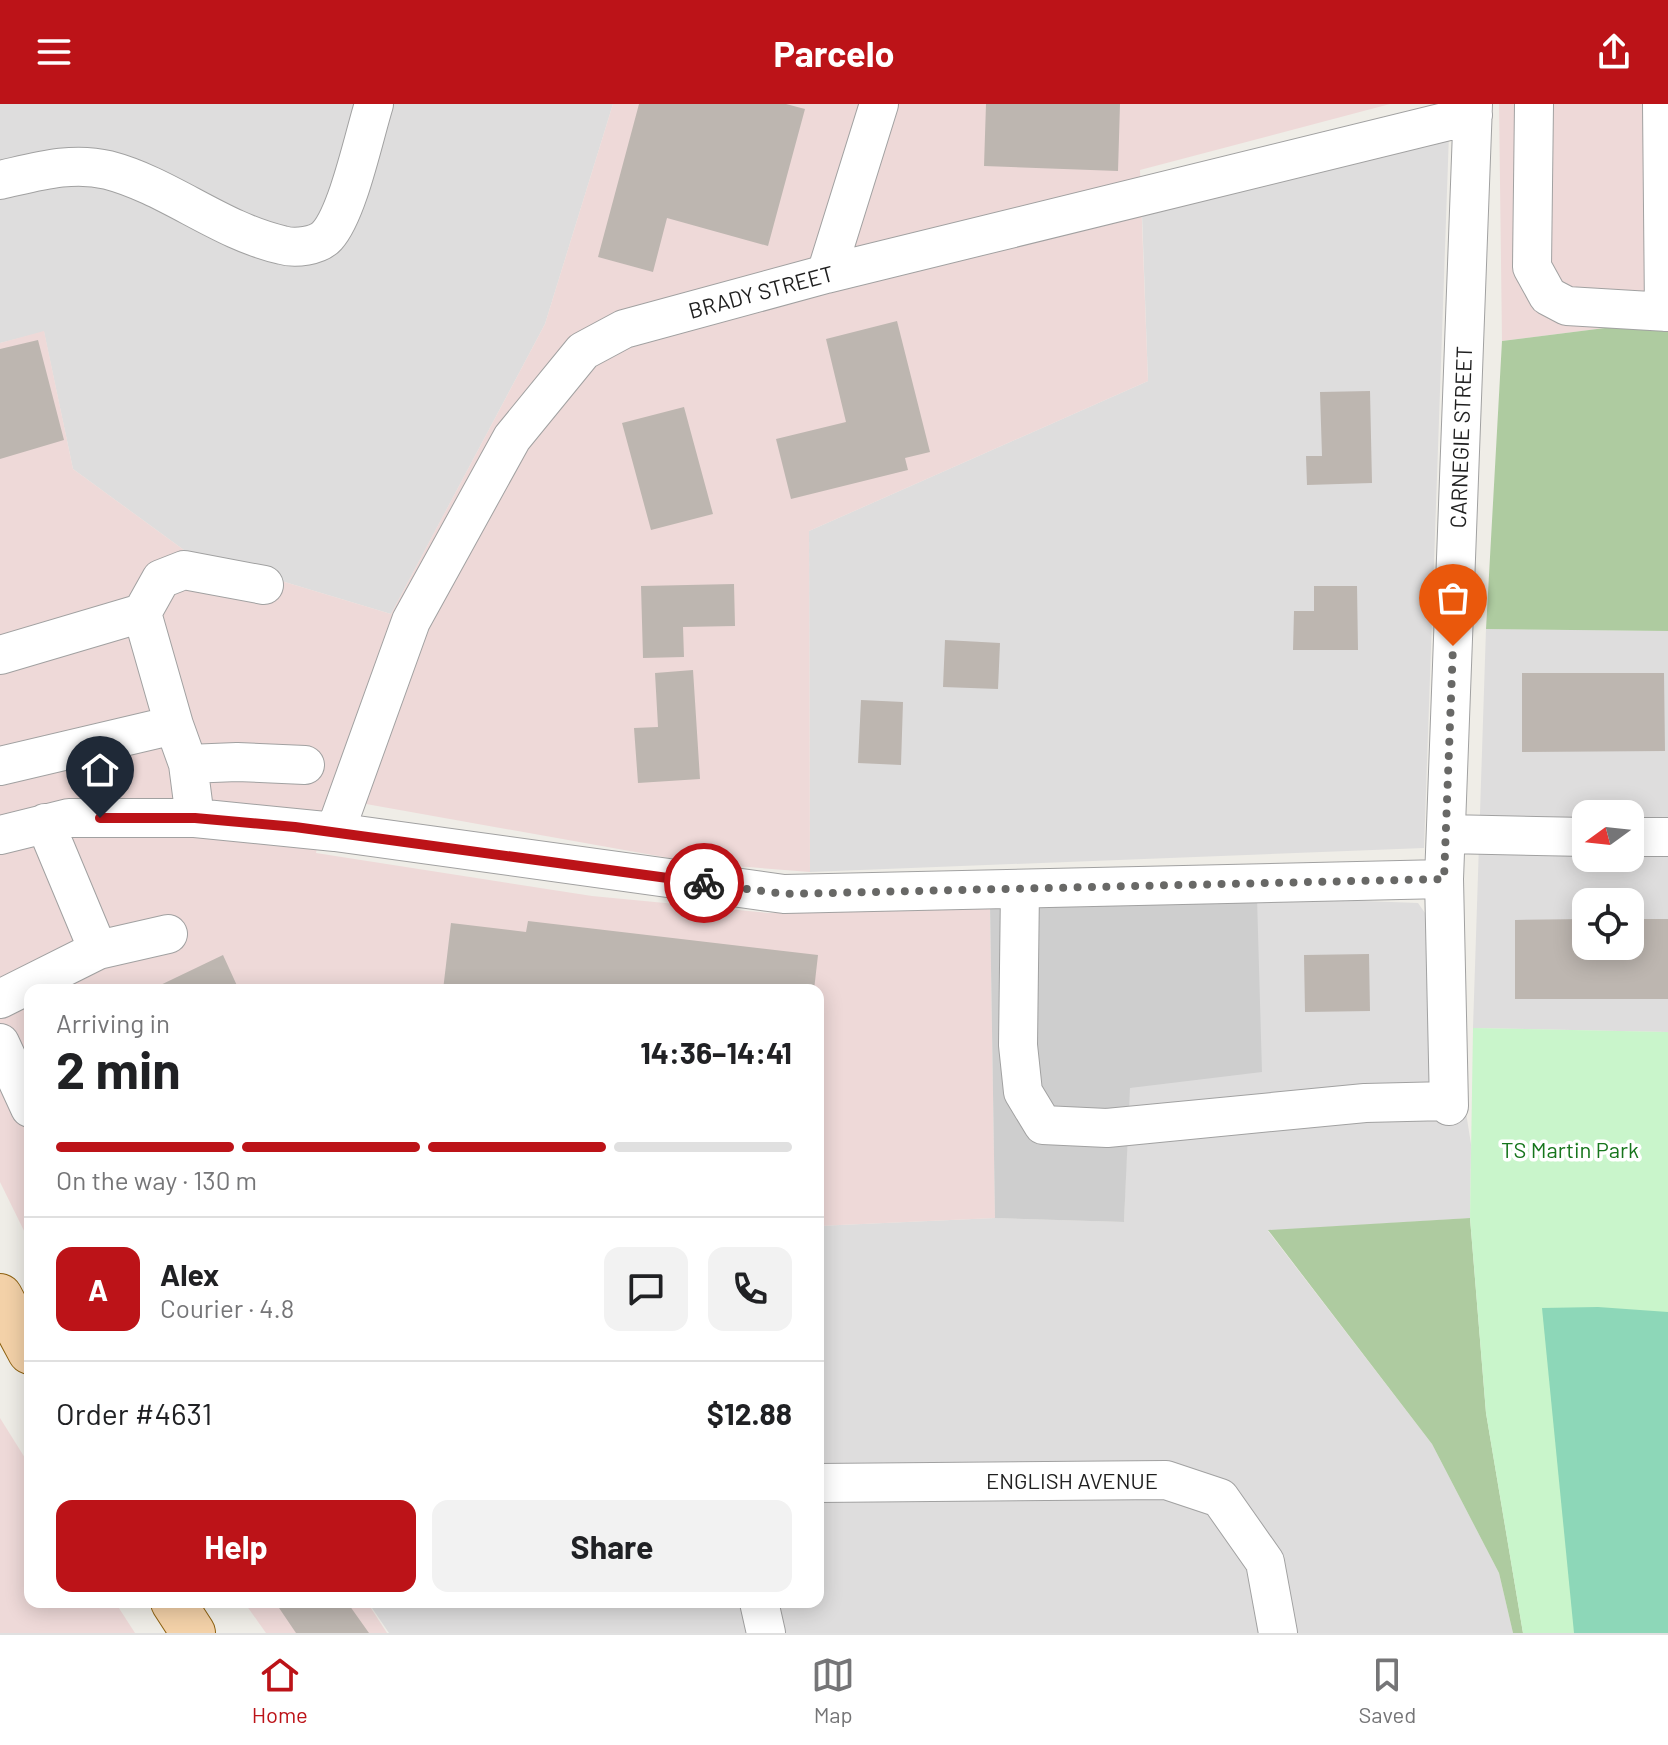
<!DOCTYPE html>
<meta charset="utf-8">
<style>
:root{--surface:#fff;--page:#f2f2f2;--text:#202124;--muted:#757577;--line:#e0e0e0;--accent:#bc1318}
body{margin:0;font-family:Barlow,sans-serif;background:var(--page);color:var(--text);height:100vh;display:flex;flex-direction:column;font-size:30px;white-space:nowrap}
*{box-sizing:border-box;margin:0}
p{font-size:26px;color:var(--muted)}
.icon{flex:none;width:44px;height:44px;fill:none;stroke:currentColor;stroke-width:2;stroke-linecap:round;stroke-linejoin:round}
.map{position:relative;flex:1;overflow:hidden}
.panel{position:absolute;left:24px;top:880px;width:800px;height:624px;display:flex;flex-direction:column;background:var(--surface);border-radius:16px;box-shadow:0 4px 20px #0003}
.panel>*{flex:none}
.needle{width:52px;rotate:255deg}
.tools{position:absolute;left:1572px;top:696px;display:grid;gap:16px}
.tools a{display:grid;place-items:center;width:72px;height:72px;border-radius:16px;background:var(--surface);box-shadow:0 4px 20px #0003;font-size:40px}
.pin{position:absolute;display:grid;place-items:center;width:68px;height:68px;color:#fff;margin:-82px -34px;border-radius:50% 50% 50% 0;rotate:-45deg;box-shadow:0 0 8px #0007}
.pin .icon{rotate:45deg}
.courier{position:absolute;display:grid;place-items:center;width:80px;height:80px;margin:-40px;border:6px solid #bc1318;border-radius:50%;background:#fff;color:#222;box-shadow:0 2px 10px #0007}
.head em{font-style:normal;font-weight:700}
.head div{display:flex;flex-direction:column-reverse}
.head{display:flex;align-items:center;justify-content:space-between;height:136px;padding:0 32px}
h1{font-size:52px;font-weight:700;line-height:60px}
.bar{display:grid;grid-template-columns:repeat(4,1fr);gap:12px 8px;align-content:center;height:96px;padding:0 32px}
.bar i{height:10px;border-radius:6px;background:var(--line)}
.bar .selected{background:var(--accent)}
.bar p{grid-column:span 4}
.line{display:flex;align-items:center;gap:20px;padding:0 32px;border-top:2px solid var(--line)}
.line div{flex:1}
.round{display:grid;place-items:center;flex:none;width:84px;height:84px;border-radius:16px;background:var(--page)}
.cta{display:flex;gap:16px;margin-top:auto;padding:16px 32px}
.cta a{flex:1;height:92px;border-radius:16px;background:var(--accent);color:#fff;font-size:32px;font-weight:700;line-height:92px;text-align:center}
.cta a+a{background:var(--page);color:var(--text)}
header{display:flex;justify-content:space-between;align-items:center;height:104px;padding:0 32px;background:var(--accent);color:#fff;font-size:36px;font-weight:700}
.dock{display:flex;justify-content:space-around;align-items:center;height:112px;border-top:2px solid var(--line);background:var(--surface);font-size:22px;color:var(--muted)}
.dock a{display:grid;justify-items:center;gap:4px}
.dock .selected{color:var(--accent)}
.map>svg:first-child{display:block}
.residential{fill:#dedddd;fill-rule:evenodd}
.commercial{fill:#eed9d8}
.religious{fill:#cecece}
.forest{fill:#aecba0}
.park{fill:#c9f5cb}
.pitch{fill:#8dd7b8}
.building{fill:#bdb6b0}
.lines{fill:none;stroke-linecap:round;stroke-linejoin:round}
.minor-casing{stroke:#a1a1a1;stroke-width:40}
.major-casing{stroke:#8d600e;stroke-width:46}
.minor{stroke:#fff;stroke-width:38}
.major{stroke:#f3d1a8;stroke-width:44}
.done{stroke:#686866;stroke-width:8;stroke-dasharray:0 14.4}
.route{stroke:#bc1318;stroke-width:10}
.labels{text-anchor:middle;stroke-width:7;stroke-linejoin:round;paint-order:stroke}
.street-label{font-size:22px;fill:#202020;stroke:#fff}
.park-label{font-size:22px;fill:#16751c;stroke:#fff}
</style>
<header><svg class="icon" aria-label="menu" viewBox="0 0 24 24"><path d="M4 6h16M4 12h16M4 18h16"/></svg>Parcelo<svg class="icon" aria-label="share" viewBox="0 0 24 24"><path d="M12 15V3M7 8l5-5 5 5M5 13v7h14v-7"/></svg></header>
<div class="map">
<svg width="1668" height="1529" viewBox="0 0 1668 1529">
<rect width="100%" height="100%" fill="#efede7"/>
<!-- residential -->
<path class="residential" d="M0,0h613l-68,220 -154,290 -203,-61 -115,-84 -29,-137 -44,11z
M1449,30l-25,714 -614,24 -1,-341 339,-150 -6,-168z
M1486,525l182,2v401l-195,-4zM1586,710h44v44h-44zM1586,798h44v44h-44z
M1257,793l161,6 19,27 34,214 -1,74 -202,13 164,213 67,129 14,60h-1124l-21,-31h450v-376l177,-8 129,4 5,-134z"/>
<!-- commercial -->
<path class="commercial" d="M613,0h777l-250,66 8,211 -339,150 1,341 -113,-9 -370,-66 -11,56 276,43 176,17 222,-8 5,313 -177,8v-236h-788v253l-30,-61v-839l44,-12 29,138 115,84 203,61 154,-290z
M1499,0h169v216l-166,21z
M0,1314l30,48v136h85l20,31h-135z
M244,1498h123l20,31h-121z"/>
<!-- religious -->
<path class="religious" d="M1257,793l5,175 -132,16 -6,134 -129,-4 -5,-313z"/>
<!-- forest -->
<path class="forest" d="M1668,216v311l-182,-2 16,-288z
M1470,1114l16,195 37,220h-10l-14,-60 -67,-129 -164,-214z"/>
<!-- park -->
<path class="park" d="M1473,924l195,4v601h-145l-37,-220 -16,-195z"/>
<!-- pitch -->
<path class="pitch" d="M1598,1203l70,5v321h-94l-32,-325z"/>
<!-- building -->
<path class="building" d="M639,0h147l19,5 -37,137 -101,-28 -14,54 -55,-15z
M986,0h134l-2,67 -134,-5z
M897,217l33,131 -25,6 3,12 -117,29 -15,-60 70,-17 -20,-83z
M38,236l26,100 -64,19v-110z
M1370,287l2,92 -65,2 -1,-29h16l-2,-64z
M684,303l29,107 -62,16 -29,-107z
M734,480l1,42 -52,1 1,30 -41,1 -2,-72z
M1314,482h43l1,64h-65l1,-39h20z
M945,536l55,3 -2,46 -55,-2z
M693,566l7,109 -62,4 -4,-55 24,-1 -3,-54z
M1522,569h142l1,78 -143,1z
M861,596l42,2 -2,63 -43,-2z
M1586,815v27h44v-27h38v80h-153v-79z
M528,817l290,34 -4,35h-371l8,-67 75,9z
M1369,850l1,57 -65,1 -1,-57z
M223,851l16,35h-89z
M275,1498h72l22,31h-73z"/>
<g class="lines">
<defs>
<path id="minor" d="M1534,0l-2,163 16,29 19,10 101,6
M1662,0l2,208
M0,76c36,-8 71,-19 108,-10 61,16 112,61 174,75 13,4 36,1 45,-9 21,-23 37,-100 47,-132
M826,170l53,-170
M142,509l19,-34 23,-9 80,15
M0,551l142,-42 32,112
M188,660l49,-2 68,3
M0,662l174,-41 14,39 7,54
M335,728l76,-211 101,-183 71,-87 41,-22 202,-55 647,-159
M1446,730l140,3
M0,731l69,-17h126l140,14 449,62 660,-15
M1630,733h38
M1020,785l-2,156 5,47 20,33 64,3 258,-25 83,-2
M98,846l70,-16
M0,895l98,-49 -53,-127
M0,939l30,65
M1449,1002l-5,-227 29,-775
M818,1379l348,-3 54,18 45,64 13,71
M759,1498l7,31"/>
<path id="major" d="M0,1192l30,56
M173,1498l20,31"/>
</defs>
<!-- minor casing -->
<use href="#minor" class="minor-casing"/>
<!-- major casing -->
<use href="#major" class="major-casing"/>
<!-- minor -->
<use href="#minor" class="minor"/>
<!-- major -->
<use href="#major" class="major"/>
</g>
<g class="lines">
<!-- done -->
<path class="done" d="M704,779l80,11 660,-15 9,-233"/>
<!-- route -->
<path class="route" d="M100,714h95l100,9 409,56"/>
</g>
<g class="labels">
<!-- street labels -->
<g class="street-label">
<text transform="translate(761 188) rotate(-15)" y="8">BRADY STREET</text>
<text transform="translate(1461 333) rotate(-88)" y="8">CARNEGIE STREET</text>
<text x="1072" y="1385">ENGLISH AVENUE</text>
</g>
<!-- park labels -->
<g class="park-label">
<text x="1570" y="1054">TS Martin Park</text>
</g>
</g>
</svg>
<div class="tools">
<a><svg class="needle" viewBox="-14 -14 28 28"><path d="M0-13l5 13h-10z" fill="#e53935"/><path d="M0 13l5-13h-10z" fill="#757577"/></svg></a>
<a><svg class="icon" aria-label="locate" viewBox="0 0 24 24"><circle cx="12" cy="12" r="6"/><path d="M12 2v4M12 18v4M2 12h4M18 12h4"/></svg></a>
</div>
<div class="pin" style="left:1453px;top:542px;background:#ea580c"><svg class="icon" aria-label="bag" viewBox="0 0 24 24"><path d="M5 8h14l-1 12H6zM9 8a3 3 0 0 1 6 0"/></svg></div>
<div class="pin" style="left:100px;top:714px;background:#1f2937"><svg class="icon" aria-label="home" viewBox="0 0 24 24"><path d="M3 11l9-7 9 7M6 9v11h12V9"/></svg></div>
<div class="courier" style="left:704px;top:779px"><svg class="icon" aria-label="bike" viewBox="0 0 24 24"><circle cx="6" cy="16" r="4"/><circle cx="18" cy="16" r="4"/><path d="M6 16l4-8h5l3 8M10 8l3 8H6M13 5h3"/></svg></div>
<section class="panel">
<div class="head"><div><h1>2 min</h1><p>Arriving in</p></div><em>14:36–14:41</em></div>
<div class="bar"><i class="selected"></i><i class="selected"></i><i class="selected"></i><i></i><p>On the way · 130 m</p></div>
<div class="line" style="height:144px"><b class="round" style="background:var(--accent);color:#fff">A</b><div><b>Alex</b><p>Courier · 4.8</p></div><a class="round"><svg class="icon" aria-label="chat" viewBox="0 0 24 24"><path d="M4 5h16v11H9l-5 4z"/></svg></a><a class="round"><svg class="icon" aria-label="phone" viewBox="0 0 24 24"><path d="M5 4h4l2 5-3 2q2 4 5 5l2-3 5 2v4C11 20 4 13 5 4z"/></svg></a></div>
<div class="line" style="height:104px"><div>Order #4631</div><b>$12.88</b></div>
<div class="cta"><a>Help</a><a>Share</a></div>
</section>
</div>
<nav class="dock">
<a class="selected"><svg class="icon" aria-label="home" viewBox="0 0 24 24"><path d="M3 11l9-7 9 7M6 9v11h12V9"/></svg>Home</a>
<a><svg class="icon" aria-label="map" viewBox="0 0 24 24"><path d="M3 6l6-2 6 2 6-2v14l-6 2-6-2-6 2zM9 4v14M15 6v14"/></svg>Map</a>
<a><svg class="icon" aria-label="saved" viewBox="0 0 24 24"><path d="M7 4h10v16l-5-4-5 4z"/></svg>Saved</a>
</nav>
